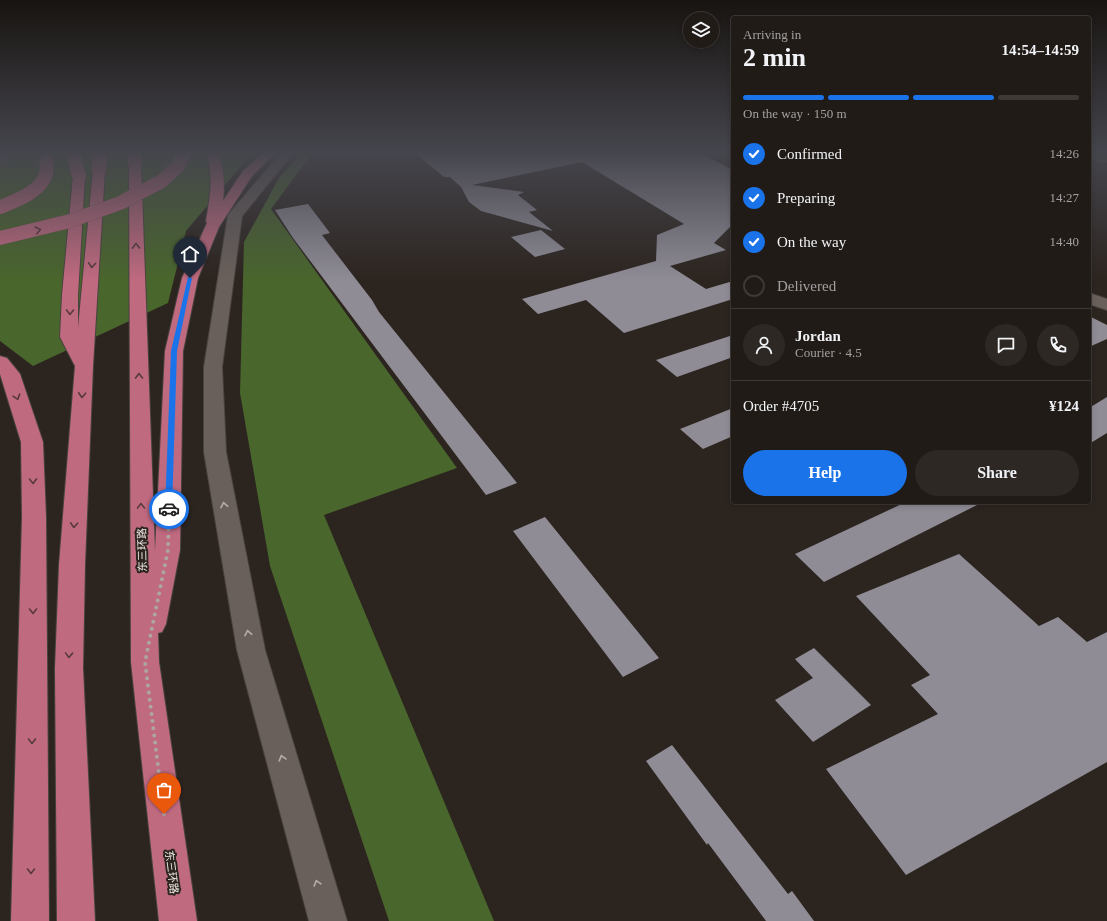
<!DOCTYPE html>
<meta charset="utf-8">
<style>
:root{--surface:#211b17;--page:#2d2824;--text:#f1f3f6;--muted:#a2a1a1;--line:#3e3936;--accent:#1a73e8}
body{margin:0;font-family:"Times New Roman","Noto Sans SC",serif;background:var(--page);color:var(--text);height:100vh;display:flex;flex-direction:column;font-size:15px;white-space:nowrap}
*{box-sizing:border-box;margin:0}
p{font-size:13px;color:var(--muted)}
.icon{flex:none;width:22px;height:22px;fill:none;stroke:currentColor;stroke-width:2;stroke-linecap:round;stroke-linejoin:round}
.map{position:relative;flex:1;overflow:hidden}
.side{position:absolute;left:731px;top:16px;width:360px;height:488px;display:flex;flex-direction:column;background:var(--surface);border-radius:4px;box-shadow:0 2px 6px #0003,0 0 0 1px var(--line)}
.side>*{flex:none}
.controls{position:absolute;left:683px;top:12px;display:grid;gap:8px}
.controls a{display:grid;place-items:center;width:36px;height:36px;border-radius:50%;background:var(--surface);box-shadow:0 2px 6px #0003,0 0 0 1px var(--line);font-size:20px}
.pin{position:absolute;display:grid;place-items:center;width:34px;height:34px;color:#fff;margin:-41px -17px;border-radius:50% 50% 50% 0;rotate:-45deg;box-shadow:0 0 4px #0007}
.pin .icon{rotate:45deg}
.courier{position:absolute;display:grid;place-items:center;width:40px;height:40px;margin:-20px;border:3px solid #1a73e8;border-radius:50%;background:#fff;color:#222;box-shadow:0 1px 5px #0007}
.head em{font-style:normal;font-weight:700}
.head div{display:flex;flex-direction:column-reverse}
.head{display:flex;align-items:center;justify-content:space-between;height:68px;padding:0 12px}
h1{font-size:26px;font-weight:700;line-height:30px}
.bar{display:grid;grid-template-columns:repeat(4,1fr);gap:6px 4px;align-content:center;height:48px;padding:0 12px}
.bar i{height:5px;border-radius:3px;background:var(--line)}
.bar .active{background:var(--accent)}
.bar p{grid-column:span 4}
.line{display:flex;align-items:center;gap:10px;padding:0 12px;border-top:1px solid var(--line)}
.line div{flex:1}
.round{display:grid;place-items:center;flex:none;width:42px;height:42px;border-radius:21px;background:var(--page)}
ol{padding:0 12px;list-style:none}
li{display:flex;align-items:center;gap:12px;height:44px}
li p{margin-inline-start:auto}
li .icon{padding:4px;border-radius:50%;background:var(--accent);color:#fff;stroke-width:4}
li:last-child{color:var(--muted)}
li i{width:22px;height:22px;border:2px solid var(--line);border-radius:50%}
.cta{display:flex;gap:8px;margin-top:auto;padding:8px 12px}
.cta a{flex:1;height:46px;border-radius:24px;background:var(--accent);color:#fff;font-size:16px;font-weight:700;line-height:46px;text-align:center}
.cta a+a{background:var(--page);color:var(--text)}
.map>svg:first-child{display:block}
.green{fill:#3c5721}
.forest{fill:#49662c}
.building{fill:#8f8c96}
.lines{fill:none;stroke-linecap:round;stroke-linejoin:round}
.tertiary-casing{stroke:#49433f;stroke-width:2}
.secondary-casing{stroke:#49433f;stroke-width:2}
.trunk-casing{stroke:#49433f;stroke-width:2}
.tertiary{fill:#6a605b;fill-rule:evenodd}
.secondary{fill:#6a605b;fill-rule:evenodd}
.trunk{fill:#c06a80;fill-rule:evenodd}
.trunk-bridge-casing{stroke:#49433f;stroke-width:14;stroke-linecap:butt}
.trunk-bridge{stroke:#c06a80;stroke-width:14}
.oneway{stroke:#58393c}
.oneway2{stroke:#b5ada9}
.route{fill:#1a73e8}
.done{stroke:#ada6a2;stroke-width:4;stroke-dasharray:0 7.2}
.labels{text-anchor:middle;stroke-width:4;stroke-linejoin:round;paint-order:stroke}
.street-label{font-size:11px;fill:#f2ece9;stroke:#2c241f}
</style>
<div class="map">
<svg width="1107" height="921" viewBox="0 0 1107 921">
<rect width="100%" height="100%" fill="#2c241f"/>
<!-- green -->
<path class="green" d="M1089,152h18v11l-18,-4z"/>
<!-- forest -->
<path class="forest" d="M0,152h257l-10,7 -61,72 -18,72 -135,63 -33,-25z
M302,152h11l-42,57 186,259 -133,47 170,406h-105l-119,-355 -30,-173 4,-151 35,-64z"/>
<!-- building -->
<path class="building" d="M414,152h284l35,18v54l-19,19 12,7 -56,16 36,23 27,-8v18l-109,34 -38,-33 -48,14 -16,-15 134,-38 1,-26 27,-11 -102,-62 -110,23 52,7 -6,3 19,15 -8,2 24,19 -72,-20 -12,-9 -8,-15 -11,-10h-6z
M308,204l22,29 -8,2 50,65 7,12 138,171 -31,12 -193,-257 -18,-28z
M541,230l24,19 -30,8 -24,-20z
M1089,316l18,9v14l-18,8z
M733,335v22l-56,20 -21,-17z
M1107,397v36l-18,11v-36z
M733,408v28l-30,13 -23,-20z
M906,502h77l-159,80 -29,-28z
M545,517l114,141 -36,19 -110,-146z
M959,554l80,72 19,-9 29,25 20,-10v130l-201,113 -80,-106 112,-55 -27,-29 19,-10 -74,-79z
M814,648l57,57 -58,37 -38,-42 38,-22 -18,-19z
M672,745l116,149 4,-3 22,30h-48l-58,-78 -1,2 -61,-84z"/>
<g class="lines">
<defs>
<path id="tertiary" d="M1,152h12l-9,13 -4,1z
M1089,293l18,6v11l-18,-6z"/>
<path id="secondary" d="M282,152h12l-52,64 -20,151 4,85 39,198 82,271h-38l-72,-271 -33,-198v-85l24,-152z"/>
<path id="trunk" d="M206,152h12c6,16 7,32 5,49l20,-30 21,-19h13l-25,24 -33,51 -21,51 -15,73 -3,199 -14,74 -4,8 -4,1 1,29 38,259h-38l-28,-259 -2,-498 2,-3h8l2,3 14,387 10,-200 17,-73 25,-55 -1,-2c4,-24 8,-46 0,-69z
M99,166l4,1 2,3 -12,196 -8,199 -2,103 12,253h-38l-2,-253 4,-103 16,-199 -15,-29 2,-42 11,-119 2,-3h8l2,3 -7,119v33l15,-158 2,-3z
M0,356l7,2 13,16 23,68 3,75 3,404h-38l11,-404 -1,-75 -21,-68z"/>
</defs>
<!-- tertiary casing -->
<use href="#tertiary" class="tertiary-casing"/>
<!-- secondary casing -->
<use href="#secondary" class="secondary-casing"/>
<!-- trunk casing -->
<use href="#trunk" class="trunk-casing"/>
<!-- tertiary -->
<use href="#tertiary" class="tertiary"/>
<!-- secondary -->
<use href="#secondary" class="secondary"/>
<!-- trunk -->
<use href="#trunk" class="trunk"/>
<defs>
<path id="trunk-bridge" d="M73,152l6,24
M134,152l1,12
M99,170l1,-18
M0,207c15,-6 41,-15 46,-33 1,-4 0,-9 1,-13
M0,238l70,-17 50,-18 42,-22 15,-14 8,-15"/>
</defs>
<!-- trunk-bridge casing -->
<use href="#trunk-bridge" class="trunk-bridge-casing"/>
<!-- trunk-bridge -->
<use href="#trunk-bridge" class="trunk-bridge"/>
</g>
<!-- one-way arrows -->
<defs><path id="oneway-chevron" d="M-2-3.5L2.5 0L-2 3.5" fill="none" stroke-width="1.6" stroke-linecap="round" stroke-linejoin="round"/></defs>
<g class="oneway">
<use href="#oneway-chevron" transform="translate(38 230) rotate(-13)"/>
<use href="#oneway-chevron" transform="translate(136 246) rotate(-91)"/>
<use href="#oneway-chevron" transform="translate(92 265) rotate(94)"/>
<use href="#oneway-chevron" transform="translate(70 312) rotate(91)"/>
<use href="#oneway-chevron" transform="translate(139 376) rotate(-91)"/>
<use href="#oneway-chevron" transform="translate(82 395) rotate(93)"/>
<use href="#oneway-chevron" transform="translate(17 397) rotate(72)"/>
<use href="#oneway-chevron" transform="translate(33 481) rotate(89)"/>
<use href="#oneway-chevron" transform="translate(141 506) rotate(-91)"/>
<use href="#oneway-chevron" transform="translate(74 525) rotate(93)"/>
<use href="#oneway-chevron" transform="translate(33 611) rotate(90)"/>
<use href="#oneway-chevron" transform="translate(69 655) rotate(92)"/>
<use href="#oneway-chevron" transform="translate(32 741) rotate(90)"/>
<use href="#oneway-chevron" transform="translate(31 871) rotate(90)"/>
</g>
<g class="oneway2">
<use href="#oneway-chevron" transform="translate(224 505) rotate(-101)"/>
<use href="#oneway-chevron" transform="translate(248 633) rotate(-101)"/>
<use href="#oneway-chevron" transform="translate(282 758) rotate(-106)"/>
<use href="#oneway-chevron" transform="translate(317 883) rotate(-106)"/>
</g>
<!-- sky -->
<linearGradient id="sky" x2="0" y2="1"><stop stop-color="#181411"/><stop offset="0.54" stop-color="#45454d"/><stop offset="1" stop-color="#45454d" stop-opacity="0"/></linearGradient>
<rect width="1107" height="281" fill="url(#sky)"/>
<!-- route -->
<path class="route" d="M188,277l4,1 -15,73 -5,158 -3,3 -4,-3 6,-158z"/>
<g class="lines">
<!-- done -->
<path class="done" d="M164,814l-19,-152 23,-112 1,-41"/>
</g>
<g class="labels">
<!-- street labels -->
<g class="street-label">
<text transform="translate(142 550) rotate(-91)" y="4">东三环路</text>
<text transform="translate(172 872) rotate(83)" y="4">东三环路</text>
</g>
</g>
</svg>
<div class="controls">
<a><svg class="icon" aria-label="layers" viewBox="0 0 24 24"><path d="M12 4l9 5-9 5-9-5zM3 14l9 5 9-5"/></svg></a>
</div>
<div class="pin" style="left:164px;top:814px;background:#ea580c"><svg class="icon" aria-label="bag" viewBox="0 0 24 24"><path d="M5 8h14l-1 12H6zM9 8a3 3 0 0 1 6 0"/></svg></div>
<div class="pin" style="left:190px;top:278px;background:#1f2937"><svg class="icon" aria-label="home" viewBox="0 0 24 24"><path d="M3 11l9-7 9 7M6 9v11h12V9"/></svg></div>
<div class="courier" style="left:169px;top:509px"><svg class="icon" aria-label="car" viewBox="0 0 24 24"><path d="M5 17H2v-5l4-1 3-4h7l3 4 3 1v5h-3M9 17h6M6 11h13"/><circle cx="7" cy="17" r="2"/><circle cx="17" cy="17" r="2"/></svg></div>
<section class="side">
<div class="head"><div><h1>2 min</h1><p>Arriving in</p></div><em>14:54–14:59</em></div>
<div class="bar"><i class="active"></i><i class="active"></i><i class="active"></i><i></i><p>On the way · 150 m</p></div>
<ol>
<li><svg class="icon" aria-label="check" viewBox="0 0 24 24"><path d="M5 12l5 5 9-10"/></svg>Confirmed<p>14:26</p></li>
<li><svg class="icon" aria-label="check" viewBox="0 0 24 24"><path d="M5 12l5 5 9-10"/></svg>Preparing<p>14:27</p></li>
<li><svg class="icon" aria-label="check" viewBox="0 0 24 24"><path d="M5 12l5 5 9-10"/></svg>On the way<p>14:40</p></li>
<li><i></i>Delivered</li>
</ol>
<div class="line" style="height:72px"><a class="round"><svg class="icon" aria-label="person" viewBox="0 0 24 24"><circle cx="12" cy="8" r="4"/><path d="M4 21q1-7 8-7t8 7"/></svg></a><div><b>Jordan</b><p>Courier · 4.5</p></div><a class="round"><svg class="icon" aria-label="chat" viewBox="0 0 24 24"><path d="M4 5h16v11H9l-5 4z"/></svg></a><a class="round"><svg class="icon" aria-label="phone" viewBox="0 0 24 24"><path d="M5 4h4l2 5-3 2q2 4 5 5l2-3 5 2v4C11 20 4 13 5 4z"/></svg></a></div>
<div class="line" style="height:52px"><div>Order #4705</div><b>¥124</b></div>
<div class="cta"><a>Help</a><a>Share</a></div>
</section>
</div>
